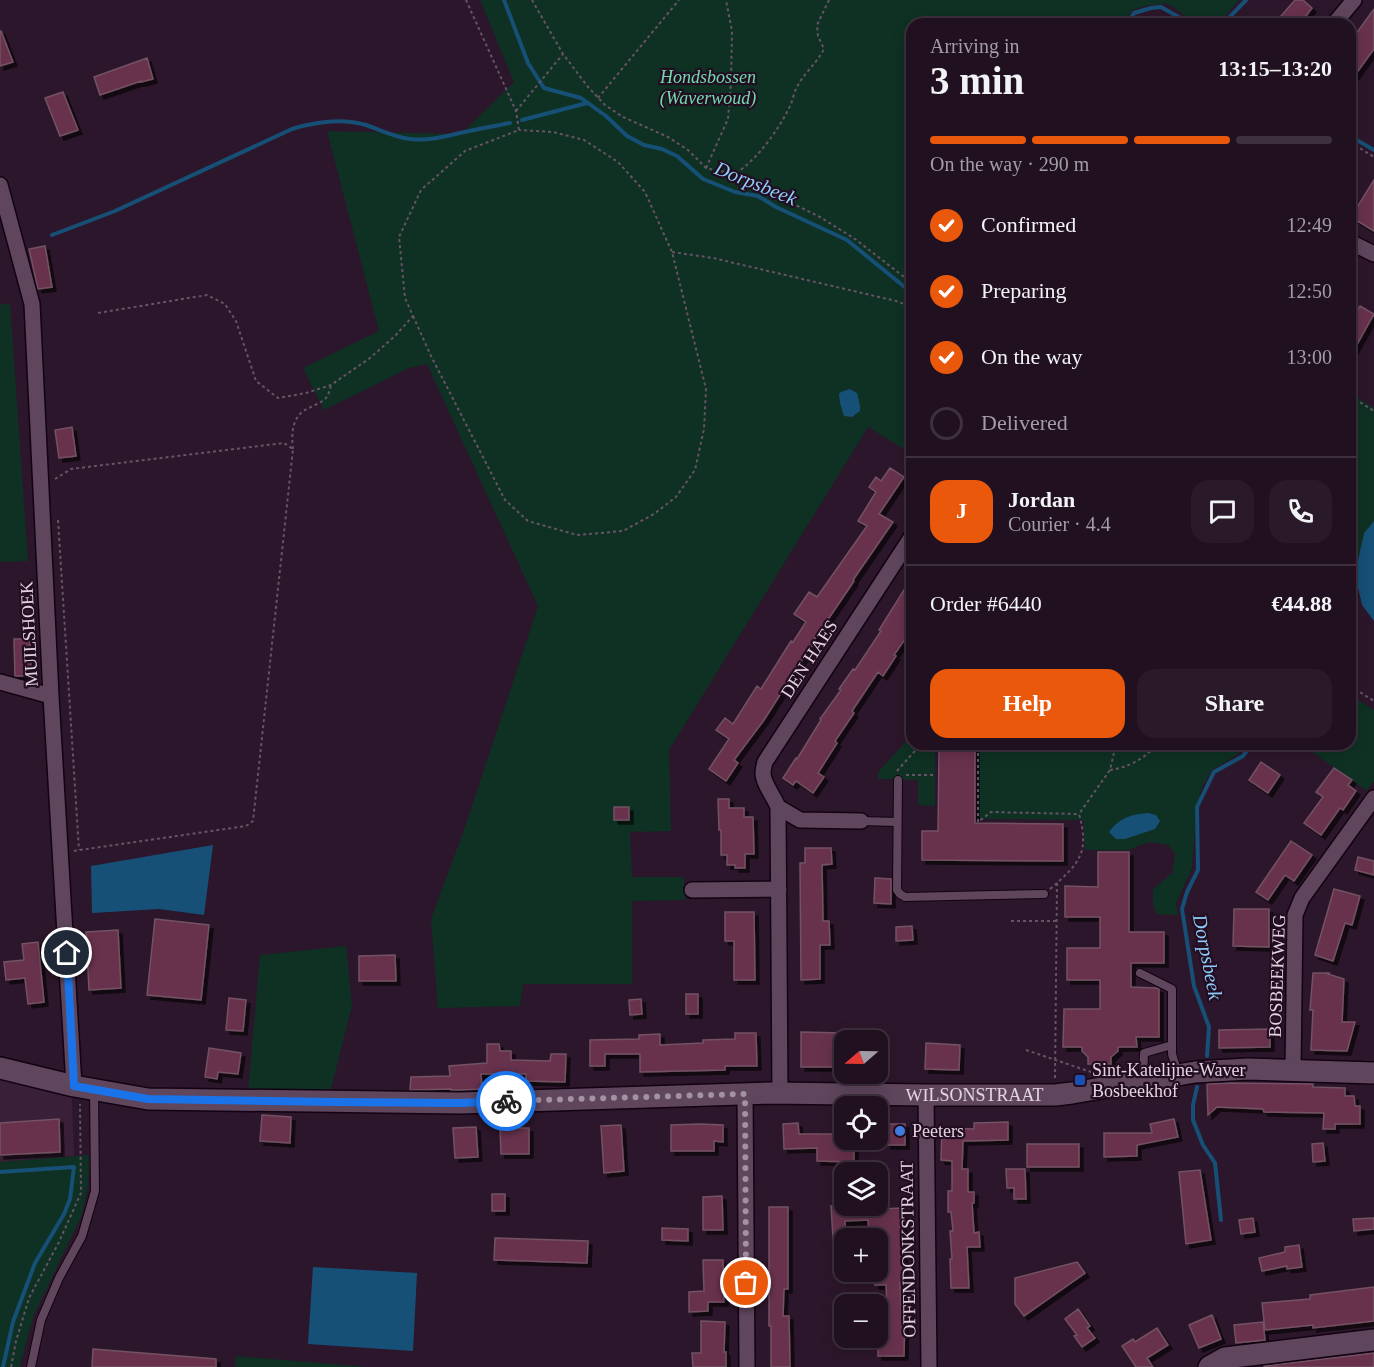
<!DOCTYPE html>
<meta charset="utf-8">
<style>
:root{--surface:#211020;--page:#291929;--text:#f1f3f6;--muted:#a29da5;--line:#3e303e;--accent:#ea580c}
body{margin:0;font-family:"Times New Roman",serif;background:var(--page);color:var(--text);height:100vh;display:flex;flex-direction:column;font-size:22px;white-space:nowrap}
*{box-sizing:border-box;margin:0}
p{font-size:20px;color:var(--muted)}
.icon{flex:none;width:33px;height:33px;fill:none;stroke:currentColor;stroke-width:2;stroke-linecap:round;stroke-linejoin:round}
.map{position:relative;flex:1;overflow:hidden}
.sheet{position:absolute;left:906px;top:18px;width:450px;height:732px;display:flex;flex-direction:column;background:var(--surface);border-radius:18px;box-shadow:0 3px 15px #0003,0 0 0 2px var(--line)}
.sheet>*{flex:none}
.needle{width:39px;rotate:250deg}
.tools{position:absolute;left:834px;top:1030px;display:grid;gap:12px}
.tools a{display:grid;place-items:center;width:54px;height:54px;border-radius:12px;background:var(--surface);box-shadow:0 3px 15px #0003,0 0 0 2px var(--line);font-size:30px}
.pin{position:absolute;display:grid;place-items:center;width:51px;height:51px;color:#fff;margin:-26px;border:3px solid #fff;border-radius:50%;box-shadow:0 2px 6px #0007}
.courier{position:absolute;display:grid;place-items:center;width:60px;height:60px;margin:-30px;border:4px solid #1a73e8;border-radius:50%;background:#fff;color:#222;box-shadow:0 2px 8px #0007}
.head em{font-style:normal;font-weight:700}
.head div{display:flex;flex-direction:column-reverse}
.head{display:flex;align-items:center;justify-content:space-between;height:102px;padding:0 24px}
h1{font-size:39px;font-weight:700;line-height:45px}
.bar{display:grid;grid-template-columns:repeat(4,1fr);gap:9px 6px;align-content:center;height:72px;padding:0 24px}
.bar i{height:8px;border-radius:4px;background:var(--line)}
.bar .current{background:var(--accent)}
.bar p{grid-column:span 4}
.line{display:flex;align-items:center;gap:15px;padding:0 24px;border-top:2px solid var(--line)}
.line div{flex:1}
.round{display:grid;place-items:center;flex:none;width:63px;height:63px;border-radius:18px;background:var(--page)}
ol{padding:0 24px;list-style:none}
li{display:flex;align-items:center;gap:18px;height:66px}
li p{margin-inline-start:auto}
li .icon{padding:6px;border-radius:50%;background:var(--accent);color:#fff;stroke-width:4}
li:last-child{color:var(--muted)}
li i{width:33px;height:33px;border:3px solid var(--line);border-radius:50%}
.button{display:flex;gap:12px;margin-top:auto;padding:12px 24px}
.button a{flex:1;height:69px;border-radius:18px;background:var(--accent);color:#fff;font-size:24px;font-weight:700;line-height:69px;text-align:center}
.button a+a{background:var(--page);color:var(--text)}
.map>svg:first-child{display:block}
.built{fill:#391f38}
.green{fill:#0e3123}
.water{fill:#165076}
.lines{fill:none;stroke-linecap:round;stroke-linejoin:round}
.stream{stroke:#165076;stroke-width:4}
.building{fill:#68314e;stroke:#735262;stroke-width:1.5;filter:url(#shadow)}
.lane-casing{stroke:#130213;stroke-width:10}
.street-casing{stroke:#130213;stroke-width:18}
.secondary-casing{stroke:#130213;stroke-width:24}
.path{stroke:#675366;stroke-width:2;stroke-dasharray:3 3;stroke-linecap:butt}
.lane{stroke:#5f465d;stroke-width:8}
.street{stroke:#5f465d;stroke-width:15}
.secondary{stroke:#5f465d;stroke-width:21}
.done{stroke:#a392a2;stroke-width:6;stroke-dasharray:0 10.8}
.route{stroke:#1a73e8;stroke-width:8}
.transit-dot{fill:#1a4fb4;stroke:#220d21;stroke-width:2}
.shop-dot{fill:#3f7fe0;stroke:#220d21;stroke-width:2}
.labels{text-anchor:middle;stroke-width:4.5;stroke-linejoin:round;paint-order:stroke}
.park-label{font-size:18px;font-style:italic;fill:#73daae;stroke:#220d21}
.street-label{font-size:18px;fill:#e3d4e2;stroke:#220d21}
.poi-label{font-size:18px;fill:#e3d4e2;stroke:#220d21;text-anchor:start}
.water-label{font-size:20px;font-style:italic;fill:#8eccfc;stroke:#220d21}
</style>
<div class="map">
<svg width="1374" height="1367" viewBox="0 0 1374 1367">
<defs>
<filter id="shadow"><feDropShadow dx="4" dy="4" stdDeviation="0" flood-color="#0009"/></filter>
</defs>
<rect width="100%" height="100%" fill="#2c162b"/>
<!-- built -->
<path class="built" d="M0,1079l72,18 2,59 -74,6z"/>
<!-- green -->
<path class="green" d="M480,0h759l-21,24h-20l-27,-18 -6,-2 -15,1 -18,5 -8,14h-212v430l-44,-27 -199,323 2,81 -41,1 2,45h52l1,23 -53,1v83h-109l-3,22 -82,2 -7,-89 33,-89 74,-224 -111,-242 -18,4 -85,42 -21,-42 76,-37 -52,-200 134,3 53,-52z
M10,303l18,258 -28,1v-257z
M1350,392l24,16v113l-10,12 -9,41 2,10 -7,-2z
M1350,695l24,15v71l-7,10 -66,-47h49z
M912,735v9h23v62l-17,-1v-25l-40,-1v-7z
M979,744h265l-7,11 -25,15 -10,17 -5,20 -5,61 -16,36 2,11 -22,-1 -3,-11v-14l19,-16 3,-19 -7,-9 -19,-3 -21,8h-43l-2,-30 -104,-1z
M346,946l6,60 -21,83 -83,3 12,-137z
M89,1155l-1,31 -6,29 -48,100 -12,43 -2,9h-20v-205z
M236,1356l132,11h-133z"/>
<!-- water -->
<path class="water" d="M850,389l7,4 3,13v5l-8,6 -8,-1 -4,-13 -1,-9 2,-2z
M1374,521v100l-12,-16 -7,-31 9,-41z
M1148,813l8,2 4,6 -5,8 -30,10h-9l-7,-7c12,-15 20,-17 39,-19z
M213,845l-9,70 -45,-6 -67,4 -1,-47z
M313,1267l104,6 -4,78 -105,-7z"/>
<g class="lines">
<!-- stream -->
<path class="stream" d="M504,0l24,63 16,25 37,10 25,18 21,20 17,9 18,4 15,7 26,23 32,13 23,4 18,11 71,33 65,53
M1127,24l7,-11 17,-5 10,-1 30,17
M1223,24l23,-24
M522,120l65,-17
M1350,136l24,14
M52,235l63,-24 177,-82c23,-7 50,-11 74,-4 15,5 28,12 44,14 18,2 33,-2 50,-6 17,-4 34,-7 50,-10
M1207,1056l2,-29 -15,-41 -12,-77 5,-17 11,-22 -1,-63 17,-35 29,-16 5,-7 1,-5
M1197,1087l-4,18v15l10,25 12,18 6,57
M0,1172l74,-5 -4,32 -6,15 -29,49 -22,59 -10,45"/>
</g>
<!-- building -->
<path class="building" d="M1295,0h8l9,8 -12,16h-26z
M1374,9v40l-24,33v-40z
M0,31h1l12,31 -13,4z
M147,58l6,21 -12,3v-1l-41,14 -6,-18z
M63,92l15,38 -18,6 -15,-38z
M1374,180v51l-23,-14z
M45,246l7,41 -14,2 -9,-40z
M1360,306l14,8 -24,43v-47l5,3z
M72,427l4,29 -17,2 -4,-28z
M890,468l14,9 -25,37 14,8 -40,58 1,1 -40,59 2,1 -14,19 -38,60 -30,40 4,3 -12,18 -17,-12 20,-30 -13,-9 9,-12 8,6 24,-38 4,3 30,-48 2,1 13,-20 -12,-8 15,-22 8,5 50,-71 -9,-5 18,-29 -7,-5 7,-10 5,4z
M912,577v52l-18,26 2,1 -13,20 -5,-4 -26,39 2,2 -19,28 2,2 -19,30 6,4 -11,16 -17,-12 -3,4 -10,-7 13,-20 1,1 24,-39 -1,-1 21,-29 -2,-1 14,-20 2,1 26,-39 -2,-1z
M14,639h16l1,37h-16z
M939,748h36v75l88,1v37l-141,-1v-29h16z
M1261,762l19,13 -12,18 -19,-13z
M1334,768l18,12 -4,5 8,6 -13,19 -3,-2 -19,27 -17,-12 19,-26 -7,-5z
M718,799h11v9h15v9h9l1,37h-9v14h-10v-3h-8v-10h-6v-25h-2z
M614,807h15v13h-15z
M1291,841l21,14 -18,26 -9,-6 -17,25 -12,-8z
M805,848h26l1,16 -10,1 1,56h6l1,24h-10v34l-19,1 -1,-117h5z
M1098,852h31v80h35v31h-33v24l25,1 3,1v48h-23l1,10h-19v4l-7,6v7h-5v3h-12v-3h-6v-7l-6,-6v-4h-19l1,-38h36v-29h-33v-32h33v-31h-35v-31l33,1z
M1358,857l16,4v14l-19,-5z
M875,878l16,1v25l-17,-1z
M1334,889l26,7 -8,29 -7,-2 -12,38 -18,-6z
M1234,909h35v38l-36,-1z
M725,912h29l1,68h-21v-39h-9z
M155,919l54,6 -8,75 -54,-5z
M912,926l1,14 -17,1v-14z
M118,930l3,58 -32,2 -3,-58z
M38,942l6,60 -16,2 -3,-26 -19,2 -2,-18 20,-2 -2,-16z
M395,955l1,26h-37v-25z
M1313,973h16l-1,1 16,5 -2,43h13l-8,29 -36,-1 2,-40h-3z
M686,994h12v20h-12z
M229,998l17,2 -3,31 -17,-1z
M641,999l1,15 -12,1 -1,-15z
M1270,1029v18l-51,1v-18z
M801,1032l43,1v34h-43z
M735,1033h21l1,33h-32v4l-85,2v-18h-35v12h-15v-26l49,-1v-4l21,-1v11l43,-2v-3l32,-1z
M926,1043l34,2 -1,25 -34,-1z
M487,1044h12l1,7h11v9l39,1 1,-7h15l-1,28 -39,-1v-7h-45l1,15 -22,1h-9v-1l-41,1 1,-13 39,-1 -1,-10 38,-3z
M209,1048l32,5 -3,21 -20,-2 -1,7 -12,-2z
M1229,1083l84,1v3l32,1v8h9l1,10h5v18h-25v5h-12l1,-16 -60,-1 -1,-3 -46,-2 -9,8 -1,-31z
M262,1115l29,2 -1,26 -30,-2z
M59,1119l1,33 -60,3v-32z
M1174,1119l4,18 -41,8v11l-33,1v-24h48l-2,-9z
M1008,1122v18l-45,1 -1,28h6v23h6v11h-2l2,30 5,-1 1,15h-13l2,41h-18l-1,-29h2l-2,-28h3l-2,-19h-3v-21h4v-30l-11,-1 1,-32 32,1v-6z
M798,1123l1,11h45v6h10v22l-37,-1v-13l-33,1 -1,-25z
M700,1124l23,1v17l-9,-1v10h-43v-26z
M887,1124h18v21h-18z
M621,1125l3,46 -20,2 -3,-47z
M476,1127l2,30 -23,1 -2,-30z
M500,1128h29v26h-28z
M1323,1143l2,18 -12,1 -1,-18z
M1027,1144h52v23h-52z
M1006,1169h19l1,30h-12v-11h-7z
M1200,1170l11,70 -25,4 -7,-72z
M492,1194h13v17h-13z
M722,1196l1,34h-20v-33z
M844,1205l10,1v4l48,-2 2,74h-4l1,23h4l-1,51h-26v-50l9,-1 -1,-20h-11l-1,-13h4v-42l-9,1 -1,-11 -23,1 1,18h-2v14l-10,1 -3,-48z
M769,1207h19v82h-4l-1,27h6l1,51h-19v-41h-2z
M1253,1218l2,14 -14,2 -2,-14z
M1374,1218v11l-20,2 -1,-12z
M662,1228l26,1v12l-26,-1z
M495,1238l93,3 -1,22 -93,-3z
M1299,1245l3,22 -15,2v-3l-25,5 -3,-13 26,-6v-5z
M703,1260h20l1,42h-16v9l-19,1v-20l15,-1z
M1077,1262l8,11 -61,43 -9,-12v-26z
M1374,1287v34l-61,7v-3l-48,5 -3,-27 48,-4v-4z
M1078,1309l12,17 -3,2 8,10 -13,9 -8,-11 3,-1 -12,-16z
M1212,1315l9,24 -22,9 -10,-23z
M701,1321l24,1 -1,30h2v15h-33l-1,-14h9z
M1263,1322l2,18 -29,3 -2,-18z
M1157,1328l11,17 -21,13 6,9h-17l-14,-21 11,-7 2,3z
M93,1349l123,10v8h-124z
M1374,1353v14h-110v-1z"/>
<g class="lines">
<defs>
<path id="lane" d="M898,780l-1,110 3,4 5,3 139,-3
M861,821l36,1
M1140,973l32,16v65l6,20
M1143,1079l1,-26 28,-8
M31,1367l10,-47 18,-42 23,-42 13,-45 -1,-101"/>
<path id="street" d="M1334,24l20,-24
M0,185l32,119 19,392 23,390
M1350,242l24,12
M0,682l51,14
M778,807l22,13 61,1
M692,890l87,-1
M1293,1071l2,-156 7,-17 72,-100
M745,1094l2,273
M780,1094l-2,-287c-4,-10 -15,-24 -15,-34 0,-4 1,-7 2,-11l147,-226
M926,1095l3,272"/>
<g id="secondary">
<path id="s1" d="M0,1068l74,18 74,13 312,4 312,-10 154,2h129l17,-2 123,-21 53,-3 126,4"/>
<path d="M1209,1367l16,-9 149,-18"/>
</g>
</defs>
<!-- lane casing -->
<use href="#lane" class="lane-casing"/>
<!-- street casing -->
<use href="#street" class="street-casing"/>
<!-- secondary casing -->
<use href="#secondary" class="secondary-casing"/>
<!-- path -->
<path class="path" d="M532,0l31,54 25,33 17,18 18,12 45,20 20,13 18,18 12,3 18,2 25,15 59,29 35,22 57,44
M598,98l81,-98
M516,111l47,-57
M1350,142l24,15
M706,168l22,-49 3,-37 1,-51 -6,-31
M736,173c22,-14 44,-45 55,-69 2,-5 3,-12 6,-17 7,-14 20,-24 27,-38l-6,-13 -1,-11 12,-25
M672,252l41,6 183,43 16,6
M98,313l109,-18 18,9 11,17 20,60 22,17 28,-5 25,-8 39,-27 25,-22 18,-20 -8,-18 -6,-61 22,-47 44,-39 54,-21 -3,-19 -50,-111
M413,316l18,40 74,144 23,21 49,14 46,-4 31,-17 22,-17 19,-27 9,-41 2,-40 -34,-137 -27,-60 -27,-30 -34,-22 -31,-8 -34,-2
M1350,396l24,15
M293,449c-2,-16 -1,-34 16,-41 5,-3 12,-5 16,-9 4,-4 4,-8 6,-13
M55,479l16,-10 213,-26 9,6 -40,372 -7,5 -173,25
M58,520l21,330
M1350,686l24,15
M978,747v75l13,-10 88,2
M1110,770c17,-2 36,-12 47,-26
M897,771l24,-27
M906,775h30
M1050,889c29,-25 40,-36 29,-75l31,-44 6,-26
M1011,921h45
M1026,1050l65,22
M1055,1078l2,-195
M11,1367l5,-26 13,-43 30,-56 22,-49 -1,-89"/>
<!-- lane -->
<use href="#lane" class="lane"/>
<!-- street -->
<use href="#street" class="street"/>
<!-- secondary -->
<use href="#secondary" class="secondary"/>
</g>
<g class="lines">
<!-- done -->
<path class="done" d="M506,1101l239,-7 1,189"/>
<!-- route -->
<path class="route" d="M67,953l7,133 74,13 188,3 124,1 46,-2"/>
</g>
<!-- markers -->
<rect class="transit-dot" x="1074" y="1074" width="12" height="12" rx="3"/>
<circle class="shop-dot" cx="900" cy="1131" r="6"/>
<g class="labels">
<!-- park labels -->
<g class="park-label">
<text x="708" y="83">Hondsbossen<tspan x="708" dy="21">(Waverwoud)</tspan></text>
</g>
<!-- street labels -->
<g class="street-label">
<text transform="translate(29 634) rotate(-93)" y="6">MUILSHOEK</text>
<text transform="translate(809 659) rotate(-57)" y="6">DEN HAES</text>
<text transform="translate(1277 976) rotate(-88)" y="6">BOSBEEKWEG</text>
<text dy="6" stroke="none"><textPath href="#s1" startOffset="978">WILSONSTRAAT</textPath></text>
<text transform="translate(908 1249) rotate(-91)" y="6">OFFENDONKSTRAAT</text>
</g>
<!-- poi labels -->
<g class="poi-label">
<text x="1092" y="1076">Sint-Katelijne-Waver<tspan x="1092" dy="21">Bosbeekhof</tspan></text>
<text x="912" y="1137">Peeters</text>
</g>
<!-- water labels -->
<g class="water-label">
<text transform="translate(756 183) rotate(22)" y="7">Dorpsbeek</text>
<text transform="translate(1208 957) rotate(79)" y="7">Dorpsbeek</text>
</g>
</g>
</svg>
<div class="tools">
<a><svg class="needle" viewBox="-14 -14 28 28"><path d="M0-13l5 13h-10z" fill="#e53935"/><path d="M0 13l5-13h-10z" fill="#a29da5"/></svg></a>
<a><svg class="icon" aria-label="locate" viewBox="0 0 24 24"><circle cx="12" cy="12" r="6"/><path d="M12 2v4M12 18v4M2 12h4M18 12h4"/></svg></a>
<a><svg class="icon" aria-label="layers" viewBox="0 0 24 24"><path d="M12 4l9 5-9 5-9-5zM3 14l9 5 9-5"/></svg></a>
<a>+</a>
<a>−</a>
</div>
<div class="pin" style="left:746px;top:1283px;background:#ea580c"><svg class="icon" aria-label="bag" viewBox="0 0 24 24"><path d="M5 8h14l-1 12H6zM9 8a3 3 0 0 1 6 0"/></svg></div>
<div class="pin" style="left:67px;top:953px;background:#1f2937"><svg class="icon" aria-label="home" viewBox="0 0 24 24"><path d="M3 11l9-7 9 7M6 9v11h12V9"/></svg></div>
<div class="courier" style="left:506px;top:1101px"><svg class="icon" aria-label="bike" viewBox="0 0 24 24"><circle cx="6" cy="16" r="4"/><circle cx="18" cy="16" r="4"/><path d="M6 16l4-8h5l3 8M10 8l3 8H6M13 5h3"/></svg></div>
<section class="sheet">
<div class="head"><div><h1>3 min</h1><p>Arriving in</p></div><em>13:15–13:20</em></div>
<div class="bar"><i class="current"></i><i class="current"></i><i class="current"></i><i></i><p>On the way · 290 m</p></div>
<ol>
<li><svg class="icon" aria-label="check" viewBox="0 0 24 24"><path d="M5 12l5 5 9-10"/></svg>Confirmed<p>12:49</p></li>
<li><svg class="icon" aria-label="check" viewBox="0 0 24 24"><path d="M5 12l5 5 9-10"/></svg>Preparing<p>12:50</p></li>
<li><svg class="icon" aria-label="check" viewBox="0 0 24 24"><path d="M5 12l5 5 9-10"/></svg>On the way<p>13:00</p></li>
<li><i></i>Delivered</li>
</ol>
<div class="line" style="height:108px"><b class="round" style="background:var(--accent);color:#fff">J</b><div><b>Jordan</b><p>Courier · 4.4</p></div><a class="round"><svg class="icon" aria-label="chat" viewBox="0 0 24 24"><path d="M4 5h16v11H9l-5 4z"/></svg></a><a class="round"><svg class="icon" aria-label="phone" viewBox="0 0 24 24"><path d="M5 4h4l2 5-3 2q2 4 5 5l2-3 5 2v4C11 20 4 13 5 4z"/></svg></a></div>
<div class="line" style="height:78px"><div>Order #6440</div><b>€44.88</b></div>
<div class="button"><a>Help</a><a>Share</a></div>
</section>
</div>
